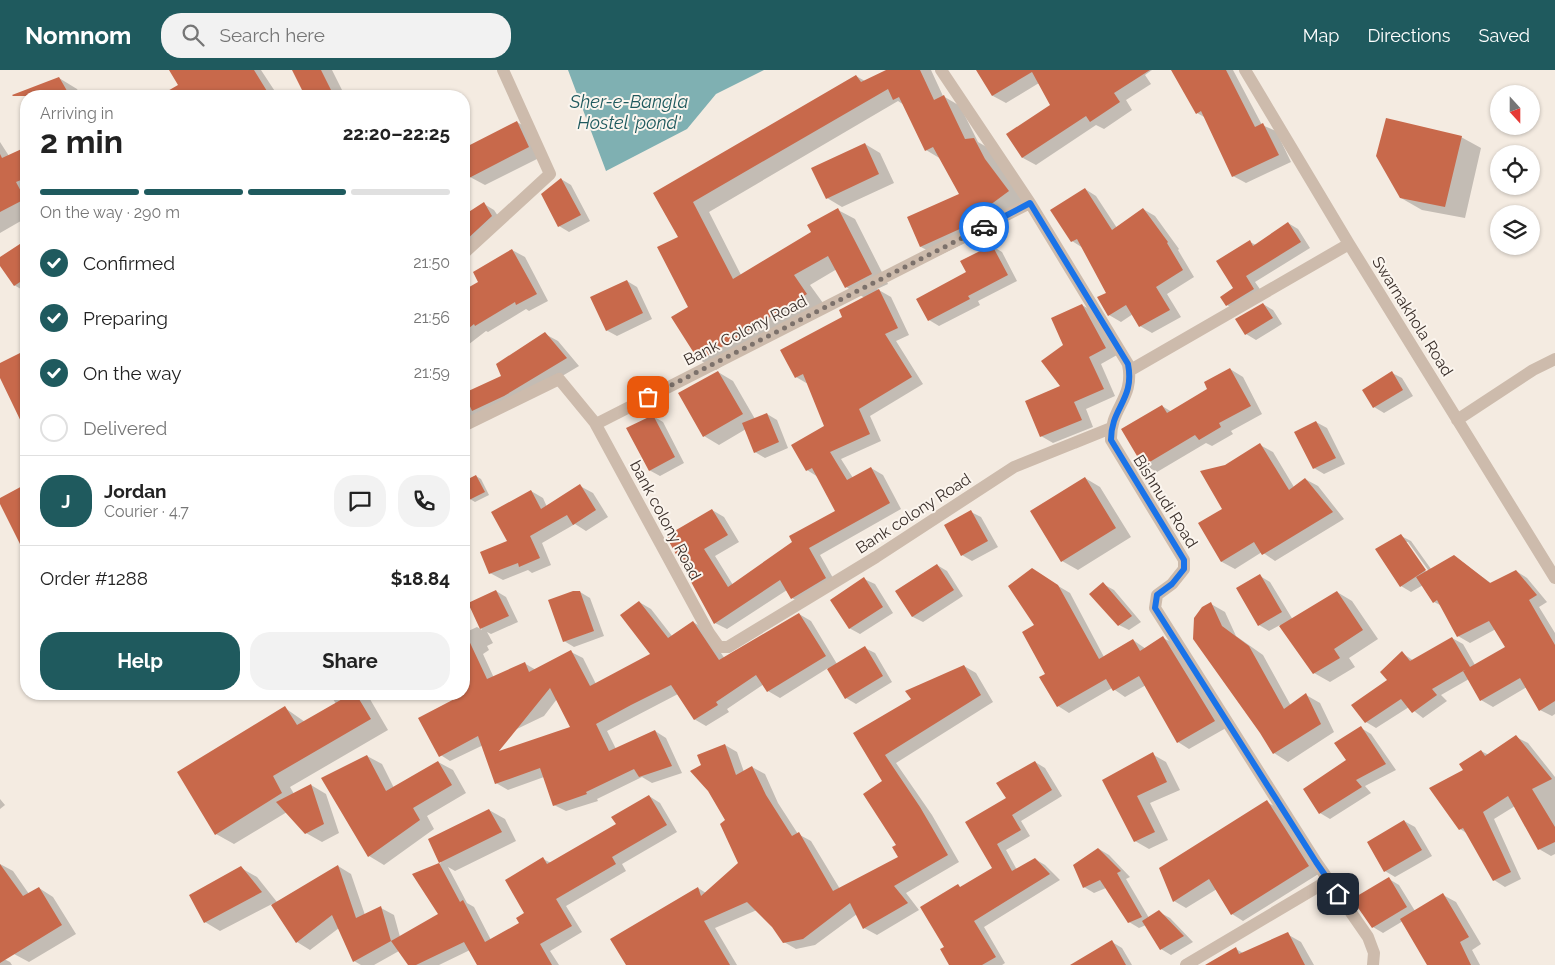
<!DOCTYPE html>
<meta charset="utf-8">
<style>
:root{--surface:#fff;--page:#f2f2f2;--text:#222;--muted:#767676;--line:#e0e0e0;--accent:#1f5a5e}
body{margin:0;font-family:Raleway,sans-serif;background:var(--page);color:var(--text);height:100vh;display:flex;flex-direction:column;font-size:19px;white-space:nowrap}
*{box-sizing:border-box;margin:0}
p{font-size:16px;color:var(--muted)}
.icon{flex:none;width:28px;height:28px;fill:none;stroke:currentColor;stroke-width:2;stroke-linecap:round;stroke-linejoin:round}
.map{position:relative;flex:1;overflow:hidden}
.details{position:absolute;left:20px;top:20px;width:450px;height:610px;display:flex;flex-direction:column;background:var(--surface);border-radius:20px;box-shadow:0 1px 4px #0004}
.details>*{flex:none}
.needle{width:32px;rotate:159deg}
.tools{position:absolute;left:1490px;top:15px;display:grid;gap:10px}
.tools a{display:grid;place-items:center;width:50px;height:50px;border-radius:50%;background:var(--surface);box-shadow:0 1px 4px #0004;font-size:25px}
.pin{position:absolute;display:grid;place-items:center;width:42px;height:42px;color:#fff;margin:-21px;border-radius:10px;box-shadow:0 2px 8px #0006}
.courier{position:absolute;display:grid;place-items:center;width:50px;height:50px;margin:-25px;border:4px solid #1a73e8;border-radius:50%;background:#fff;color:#222;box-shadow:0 1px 6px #0007}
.overview em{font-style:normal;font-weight:700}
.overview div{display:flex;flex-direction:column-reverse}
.overview{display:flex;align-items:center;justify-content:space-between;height:85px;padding:0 20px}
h1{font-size:32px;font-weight:700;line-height:38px}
.bar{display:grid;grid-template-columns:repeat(4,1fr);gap:8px 5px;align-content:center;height:60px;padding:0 20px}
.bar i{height:6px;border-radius:4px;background:var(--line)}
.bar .on{background:var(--accent)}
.bar p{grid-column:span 4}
.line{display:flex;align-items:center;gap:12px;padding:0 20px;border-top:1px solid var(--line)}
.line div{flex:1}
.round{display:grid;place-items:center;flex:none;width:52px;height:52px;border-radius:20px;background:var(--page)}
ol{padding:0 20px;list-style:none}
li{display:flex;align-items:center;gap:15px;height:55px}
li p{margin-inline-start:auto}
li .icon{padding:5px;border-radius:50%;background:var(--accent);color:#fff;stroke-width:4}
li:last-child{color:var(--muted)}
li i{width:28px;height:28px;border:2px solid var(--line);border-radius:50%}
.button{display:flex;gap:10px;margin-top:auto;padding:10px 20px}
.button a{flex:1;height:58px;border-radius:20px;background:var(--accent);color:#fff;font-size:20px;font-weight:700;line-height:58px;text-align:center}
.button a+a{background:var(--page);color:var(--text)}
header{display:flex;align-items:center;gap:30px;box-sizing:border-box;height:70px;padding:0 25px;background:var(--accent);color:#fff}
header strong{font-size:24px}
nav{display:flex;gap:28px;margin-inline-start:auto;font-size:18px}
.search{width:350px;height:45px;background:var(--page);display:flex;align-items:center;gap:12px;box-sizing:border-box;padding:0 18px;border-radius:20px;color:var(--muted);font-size:19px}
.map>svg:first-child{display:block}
.water{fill:#7fb0b2}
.shadow{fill:#0003;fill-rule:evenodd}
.building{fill:#c8694b;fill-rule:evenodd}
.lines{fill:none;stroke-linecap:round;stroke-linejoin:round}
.minor{stroke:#cdbbac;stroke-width:12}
.done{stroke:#7c716b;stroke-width:5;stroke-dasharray:0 9}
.route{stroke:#1a73e8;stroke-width:6}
.labels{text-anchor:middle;stroke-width:4;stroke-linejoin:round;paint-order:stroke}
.street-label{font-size:16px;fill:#3b302b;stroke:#fbf5ee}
.water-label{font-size:18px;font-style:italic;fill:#1f5a5e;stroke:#fbf5ee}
</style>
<header>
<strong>Nomnom</strong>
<div class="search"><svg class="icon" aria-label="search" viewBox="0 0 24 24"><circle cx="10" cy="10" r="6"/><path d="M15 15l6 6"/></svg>Search here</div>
<nav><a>Map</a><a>Directions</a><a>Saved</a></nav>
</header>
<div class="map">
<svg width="1555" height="895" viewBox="0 0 1555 895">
<rect width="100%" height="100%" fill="#f4ebe1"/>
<!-- water -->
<path class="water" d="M568,0h196l-48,24 -29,35 -81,42z"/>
<!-- shadow -->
<path class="shadow" d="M170,0h91l17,26h-100l-5,-7 6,-4z
M294,0h38l13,26h-39z
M888,0h43l12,26 17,10 18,36 12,7 35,52 -39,28 2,3 -50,24 -17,-9 -13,-29 52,-24 -19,-35 -15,-9 -22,-45 -6,-4 -189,111 32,63 72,-43 25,-22 17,9 33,65 -11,5 14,8 18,38 -13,6 27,43 -53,32 11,25 -40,18 12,19 18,-10 12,7 18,34 -81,46 17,30 -33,20 -12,-7 -5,-8 -60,39 -12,-6 -48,-86 45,-27 12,7 15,25 -24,14 18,29 104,-73 -19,-35 -11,-7 19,-43 -18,-43 -12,-7 47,-60 22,-19 -19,-11 -9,-18 -27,16 13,18 -107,67 -16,-10 -20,-123 -26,-43 202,-118 9,5z
M1152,0l-7,5 6,9 -25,16 6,10 -28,19 -8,-4 -60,40 -13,-7 -15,-23 44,-30 -13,-22 -33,20 -13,-7 -15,-25z
M1173,0h60l29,55 14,6 15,31 -45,21 -13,-7 -27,-58 -9,-5z
M59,8l18,11 4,7h-36l-5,-10z
M517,52l15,9 11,25 -58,29 -15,-8 -6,-12v-15z
M1461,67l20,11 -16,70 -43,-8 -21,-12z
M0,72l9,14 17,-7v69l-26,15z
M865,74l15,9 14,30 -52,24 -15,-9z
M561,109l10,6 19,36 -21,11 -10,-6z
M1085,119l11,7 21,32 26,-19 12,7 24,33 -1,1 16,27 -27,17 14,23 -29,16 -12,-7 -7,-12 -12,8 -12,-7 -2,-21 -24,-46 -11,-7 -20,-30z
M484,134l10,6 8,12 -38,34v-39z
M1288,153l10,6 12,19 -55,34 9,13 -27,16 -10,-6 23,-63 6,3z
M26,171v51l-12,-7 -14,-22v-4z
M992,176l10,6 15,29 -39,20 2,4 -41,21 -10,-6z
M512,180l13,7 23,44 -19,10 -3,-2 -38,23 -2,-1 -22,17v-56l16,-10z
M627,211l10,6 15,32 -35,17 -11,-6z
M1263,234l10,6 9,14 -26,16 -10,-6 -9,-14z
M1082,235l12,7 23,43 -16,9 14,32 -29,13 7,18 -40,16 -12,-7 21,-49 2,-42z
M545,264l13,7 21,25 -62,37 -53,29v-36l38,-19z
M26,282v67l-7,-4 -19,-39v-11z
M1230,299l13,8 19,37 -31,17 2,3 -21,12 -6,-3 -49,29 -13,-7 18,-59 10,6 37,-23z
M718,302l15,9 22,38 12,-5 10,6 11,28 -23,10 -10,-6 -9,-23 -27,16 -15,-9z
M1392,303l10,5 11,18 -29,17 -10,-6z
M653,346l10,6 21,41 -24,13 -11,-6z
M1316,352l11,6 18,36 -21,10 -10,-6z
M1260,375l13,7 21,35 11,-8 13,7 26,33 -69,42 -13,-9 -27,17 -13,-7 -22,-38 23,-14 3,-44z
M476,406l5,3 8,16 -14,7 -5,-3 -6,-11v-6z
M1085,408l15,9 31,50 -53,33 -16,-9z
M26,416v60l-5,-3 -21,-42z
M580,416l13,7 15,24 -22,14 -11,-7 -33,19 9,22 -19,8 -4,-3 -25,10 -13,-7 19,-31 22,-51 12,7 4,9z
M971,442l10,5 17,30 -26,14 -10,-6z
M1401,466l10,5 20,28 23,-13 38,28 24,-13 11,7 20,24 -8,5 16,26v81l-3,2 -12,-6 -13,-23 -34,20 -12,-7 -12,-21 -28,16 6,6 -24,17 -14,-11 -33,21 -10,-6 36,-69 12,8 38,-23 11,6 12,21 32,-18 -11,-18 -26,14 -12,-7 -16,-30 -8,-4 -11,-17 -12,7 -10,-6zM1405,472h3l23,32 -2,2z
M937,495l10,6 16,25 -40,26 -10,-5 -16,-26z
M1260,506l10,6 23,38 44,-28 15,9 26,38 -29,19 6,9 -25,15 -16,-9 -34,-48 -11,6 -10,-6z
M1043,507l27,16 34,64 29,-17 13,9 17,-11 12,6 51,84 -37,21 -11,-7 -32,-57 -21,12 -13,-9 -43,25 -11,-7 -12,-32 -10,-48z
M864,509l11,5 18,29 -33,21 -11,-6z
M1103,514l11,6 27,32 -12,8 -10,-5z
M496,521l10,6 12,25 -27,12 -4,-2 6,11 -6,3 2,4 -6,4 11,24 30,-15 12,7 35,-18 12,6 13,26 56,-29 -13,-53 12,7 21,27 21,-14 12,7 20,30 74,-45 12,7 26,43 28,-16 10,5 17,29 -36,22 -10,-6 -18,-30 -48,30 -12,-7 -4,-7 -37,25 2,3 -23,14 -12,-7 -16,-25 -71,37 9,18 39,-18 11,7 16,35 -30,10 -10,-6 -45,22 1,2 -32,10 -12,-6 -10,-28 -36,13 -12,-7 76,-55 -15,-29 -13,17 -94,45 -11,-7 26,-60 -1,-61 13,-6 5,3 -13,-26z
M580,522l10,6 14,38 -30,11 -10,-6z
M1211,534l14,8 11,24 27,19 28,51 15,-11 14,8 14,29 -46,30 -14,-9z
M964,596l12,7 17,29 -97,61 36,52 27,47 -53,31 13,17 -42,25 -13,-7 -7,-14 -42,31 -19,4 -12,-7 -11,-16 -16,-16 -42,18 22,37h-110l71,-77 8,5 34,-30 -13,-42 -25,-56 23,-20 12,7 7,20 8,-5 13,7 13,29 20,31 13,7 29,48 60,-31 -17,-77 -28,-47 58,-34z
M330,624h37l21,36 -98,57 4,7 17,-9 15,9 13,39 -17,9 -16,-9 -19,-21 -53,32 -18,-10 69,-126 20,14 31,-18z
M1361,658l10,6 25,36 -31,16 6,7 -41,26 -10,-6 28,-53z
M1516,667l12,6 27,34v77l-4,2 -12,-7 -24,-43 -21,13 27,60 -16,8 -11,-7 -26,-46 -8,-5 5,-59 16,-19 8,4z
M1152,684l14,8 14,28 -30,13 18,37 -19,9 -14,-8 -32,-60z
M367,686l15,8 12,24 44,-26 15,8 13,23 -39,23 7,13 -50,36 -15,-9 -46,-77z
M1035,692l10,6 17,28 -41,25 9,15 -24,14 11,20 18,-11 10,6 15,15 -76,47 21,36 -3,2h-51l-5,-18 15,-59 33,-19 -27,-46 40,-24z
M649,726l11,7 17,29 -55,32 4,7 -60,35 16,26 -32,19 9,14h-80l-9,-15 -31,15h-30l-10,-14 -25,14h-13l-7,-4 -15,-33 -29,22 -13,-8 -25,-38 -52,27 -15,-9 36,-54 16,9 20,25 61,-36 13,8 14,41 16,-7 13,7 6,22 40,-23 -26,-40 27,-11 -11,-24 59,-29 16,9 11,22 -61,30 -7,-4 19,36 7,4 17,33 30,-17 5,-10 17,-54 8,4 66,-38z
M0,729l5,6 -5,4z
M1267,732l12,7 41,64 -77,48 -11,-7 -15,-25 -31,19 -12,-7z
M1404,751l11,6 17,29 -37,21 -10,-6 -17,-28z
M1099,779l10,6 21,22 -4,2 23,39 10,-6 11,6 23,24 -22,13 -10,-6 -15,-24 -7,3 -10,-6 -23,-34 -12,5 -10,-6z
M0,794l13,7 16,23 10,-6 14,9 23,37 -47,28 -15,-8 -14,-24z
M1389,809l10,6 16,26 28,-16 13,7 25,42 -9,6 8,15h-52l-25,-44 -20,12 -10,-6z
M1287,864l14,8 13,23h-107l29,-16 7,4z
M1112,872l10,6 10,17h-55z
M0,887l10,5 2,3h-12z"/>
<!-- building -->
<path class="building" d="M169,0h85l16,26h-111l19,-11z
M292,0h29l13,26h-29z
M886,0h34l14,30 10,-5 21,44 9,-1 11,21 24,32 -38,28 2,4 -53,24 -13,-30 52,-23 -26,-47 -8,4 -26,-54 -6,3 -5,-11 -195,113 40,77 78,-47 -4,-7 31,-17 34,66 -27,14 -17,-32 -34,19 13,19 -108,67 -28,-44 17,-10 -31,-60 21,-10 -25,-44 203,-118 5,7z
M976,0h174l-36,23 6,9 -30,20 -4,-6 -64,42 -16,-24 44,-29 -18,-33 -40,24z
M1171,0h55l29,57 8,-4 16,32 -47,22 -31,-66 -5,3z
M59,7l11,19h-57l-1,-1z
M1386,48l76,18 -17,71 -45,-9 -24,-42z
M517,51l12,26 -60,31 -5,-10v-20z
M865,73l14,31 -53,25 -15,-31z
M26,77v31l-10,4 9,17 -25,13v-58l2,4z
M561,108l20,37 -23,12 -17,-33z
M1085,118l27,42 31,-22 25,34 -1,1 16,27 -27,17 14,23 -31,17 -13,-22 -18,11 -11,-19 9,-4 -29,-54 -6,3 -21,-32z
M484,132l8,14 -28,26v-27z
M1288,152l13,20 -55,34 8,13 -28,17 -6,-9 13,-9 -17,-27 34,-21 3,6z
M26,170v38l-12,8 -14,-20v-9z
M992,175l16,30 -40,21 2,3 -42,22 -12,-22 50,-27 -6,-11z
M512,179l25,45 -21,11 -1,-3 -40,24 -1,-2 -10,8v-42l14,-8 -5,-10z
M627,210l16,33 -37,18 -16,-34z
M879,219l19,39 -13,6 27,43 -53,32 11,25 -40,18 17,28 24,-13 19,36 -81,45 17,30 -35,21 -11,-19 -66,44 -48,-88 46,-27 16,26 -24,14 24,38 64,-45 -3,-6 46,-25 -23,-43 -6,3 -15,-26 33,-19 -21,-52 -8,4 -15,-28 62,-33 -3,-7z
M1263,233l10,15 -28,17 -10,-16z
M1082,234l24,44 -17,9 15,32 -30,13 8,18 -42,17 -15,-36 35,-15 -19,-25 22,-16 -12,-27z
M545,262l22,26 -63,38 -32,15 -8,-18 37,-17 -5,-12z
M26,280v82l-26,-54v-15z
M1230,298l21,38 -32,17 2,4 -22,13 -4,-5 -52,31 -22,-37 41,-24 5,8 40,-24 -3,-7z
M718,301l25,43 -40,23 -25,-44z
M1392,301l11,19 -30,18 -11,-18z
M767,343l12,29 -25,11 -12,-30z
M653,345l22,42 -26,14 -23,-43z
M1316,351l20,37 -23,11 -19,-37z
M1260,373l29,47 16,-12 28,34 -71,43 -8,-13 -33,20 -23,-39 24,-14 -22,-38 25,-6z
M476,405l9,17 -16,8 -5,-10v-9z
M1085,407l31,51 -55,34 -31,-51z
M26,414v72l-26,-52v-6z
M580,414l16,26 -23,15 -6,-10 -37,21 10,22 -21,9 -1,-4 -29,11 -9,-22 27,-11 -16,-29 40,-22 10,19z
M971,440l17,31 -27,15 -17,-31z
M1401,464l25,36 -26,17 -25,-38z
M1454,485l36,28 26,-13 21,25 -8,5 26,45v56l-16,10 -19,-33 -40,23 -17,-30 42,-24 -16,-26 -32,16 -20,-37 -4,3 -17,-26z
M937,494l17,26 -42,27 -17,-26z
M1032,498l26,17 41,74 34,-20 7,12 23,-15 52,85 -38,22 -38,-67 -26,15 -7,-12 -49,28 -18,-30 6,-3 -23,-42 12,-7 -26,-39z
M1260,504l22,38 -24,14 -22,-38z
M864,507l19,30 -34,22 -19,-29z
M1103,512l29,34 -14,10 -29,-32z
M496,520l13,26 -29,13 -12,-26z
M573,521h7l14,40 -31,11 -15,-42z
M1337,521l26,39 -29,19 6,9 -27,16 -34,-48z
M639,531l29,37 25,-17 26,39 80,-47 27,43 -59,36 -11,-17 -40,27 2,3 -24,15 -23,-35 -40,20 -35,19 13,27 46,-21 17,36 -33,11 -5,-8 -48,23 1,2 -34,12 -13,-38 -45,16 -17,-48 -39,21 -21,-39 46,-24v-64l23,49 38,-17 4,10 42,-22 19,36 60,-32 -30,-39zM550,618l20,39 -71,24z
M1211,532l11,24 27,20 35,63 22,-16 15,31 -48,30 -13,-21 -67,-94 1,-21 8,-11z
M1452,567l18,30 -38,22 5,6 -25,18 -11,-14 -36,24 -14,-18 36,-25 -7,-8 22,-21 8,10z
M865,576l18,30 -38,23 -18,-30z
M964,595l17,30 -96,60 35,52 28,48 -54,31 14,17 -45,26 -13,-26 -47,36 -20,4 -11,-16 -25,-25 -43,19 26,44h-104l-16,-26 88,-52 3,9 37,-33 -18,-39 5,-4 -17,-29 -18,-20 11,-6 -4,-10 28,-11 11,31 16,-9 14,29 26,41 7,-4 34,59 65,-34 -6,-10 4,-2 -33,-51 19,-13 -29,-48 58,-34 -6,-8z
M351,624h5l15,25 -98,57 9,17 -67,42 -38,-63 108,-66 12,19z
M1361,656l25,38 -30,16 6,7 -43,27 -16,-25 43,-29 -12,-17z
M1516,665l36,44 -20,10 23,38v15l-17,8 -30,-54 -25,16 28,60 -18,9 -30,-53 -4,2 -30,-42 34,-18 -4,-6 22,-14 4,6z
M1153,682l14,30 -30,14 18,36 -21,10 -32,-62z
M367,685l19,36 52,-30 14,24 -39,23 7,12 -52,37 -47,-79z
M1035,691l17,29 -40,25 9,15 -24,14 15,27 23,-13 15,16 -76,47 22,36 -14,8h-33l-9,-16 4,-2 -24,-40 38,-23 2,3 32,-19 -27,-46 41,-24 -10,-15z
M311,714l13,40 -19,10 -29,-32z
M649,725l18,30 -55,32 4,7 -60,35 16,27 -32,18 12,21h-75l-13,-23 -48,23h-8l-17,-24 47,-27 -26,-40 27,-11 21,39 3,-2 22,42 34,-19 -3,-5 8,-5 -19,-33 38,-23 4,7 69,-40 -5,-7z
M1267,730l42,66 -78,49 -22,-36 -36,23 -14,-34z
M489,739l13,23 -63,31 -11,-24z
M1404,750l18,30 -38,22 -17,-30z
M1098,778l23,23 -4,2 25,44 -14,6 -28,-43 -17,8 -10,-23z
M0,794l23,32 16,-9 23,38 -62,38z
M338,795l18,53 25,-12 10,35 -38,21 -21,-47 -36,28 -25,-38z
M241,796l21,26 -58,31 -15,-28z
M1389,807l18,30 -35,21 -20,-29z
M1443,823l26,44 -9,5 11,23h-44l-27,-46z
M1159,840l25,26 -24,14 -18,-29z
M1288,862l17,33h-100l31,-18 3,7z
M1112,870l14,25h-56z"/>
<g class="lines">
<!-- minor -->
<path class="minor" d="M941,0l89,133 98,161c7,35 -18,43 -17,76l73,120v9l-12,15 -15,11 -2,13 161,254 52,75 6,16 -1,12
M1245,0l104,174 206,334
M464,183l86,-79 -47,-104
M1129,301l220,-127
M1457,350l76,-50 22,-11
M464,352l1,3 94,-46 37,45 434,-221
M595,353l114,210 10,14h9l148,-90 138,-90 97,-39 -37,15
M1186,895l143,-85"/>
</g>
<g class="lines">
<!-- done -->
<path class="done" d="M648,327l336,-170"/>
<!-- route -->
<path class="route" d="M984,157l46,-24 98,161c7,36 -17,43 -17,76l73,120v9l-12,15 -15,11 -2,13 161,254 22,32"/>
</g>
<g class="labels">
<!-- street labels -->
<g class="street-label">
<text transform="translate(1413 246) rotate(58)" y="6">Swarnakhola Road</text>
<text transform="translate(745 260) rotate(-27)" y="6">Bank Colony Road</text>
<text transform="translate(1166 431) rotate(58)" y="6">Bishnudi Road</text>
<text transform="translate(913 443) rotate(-33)" y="6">Bank colony Road</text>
<text transform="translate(666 450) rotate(62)" y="6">bank colony Road</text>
</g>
<!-- water labels -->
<g class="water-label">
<text x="629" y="38">Sher-e-Bangla<tspan x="629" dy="21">Hostel 'pond'</tspan></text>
</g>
</g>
</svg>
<div class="tools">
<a><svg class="needle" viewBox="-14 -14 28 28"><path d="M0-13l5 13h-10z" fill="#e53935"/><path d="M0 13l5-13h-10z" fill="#767676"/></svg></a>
<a><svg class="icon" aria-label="locate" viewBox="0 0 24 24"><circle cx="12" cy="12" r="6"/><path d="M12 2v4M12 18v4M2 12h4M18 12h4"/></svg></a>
<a><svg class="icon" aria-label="layers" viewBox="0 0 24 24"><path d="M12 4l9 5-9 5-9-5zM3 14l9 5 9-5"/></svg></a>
</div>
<div class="pin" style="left:648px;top:327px;background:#ea580c"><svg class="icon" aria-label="bag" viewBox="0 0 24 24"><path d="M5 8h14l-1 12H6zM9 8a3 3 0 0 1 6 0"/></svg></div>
<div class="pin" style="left:1338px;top:824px;background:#1f2937"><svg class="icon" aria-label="home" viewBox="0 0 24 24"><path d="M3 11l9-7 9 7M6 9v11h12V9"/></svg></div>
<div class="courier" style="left:984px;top:157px"><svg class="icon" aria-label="car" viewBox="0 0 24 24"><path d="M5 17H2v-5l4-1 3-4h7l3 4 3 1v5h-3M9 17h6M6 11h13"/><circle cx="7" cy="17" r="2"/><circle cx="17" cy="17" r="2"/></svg></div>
<section class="details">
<div class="overview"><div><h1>2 min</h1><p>Arriving in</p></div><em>22:20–22:25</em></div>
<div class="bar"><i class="on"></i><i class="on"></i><i class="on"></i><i></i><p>On the way · 290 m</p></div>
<ol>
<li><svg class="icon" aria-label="check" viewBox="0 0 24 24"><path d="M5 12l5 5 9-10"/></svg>Confirmed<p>21:50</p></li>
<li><svg class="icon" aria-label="check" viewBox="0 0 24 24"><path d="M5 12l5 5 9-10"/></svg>Preparing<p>21:56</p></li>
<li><svg class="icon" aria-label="check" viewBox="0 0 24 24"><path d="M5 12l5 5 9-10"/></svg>On the way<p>21:59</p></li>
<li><i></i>Delivered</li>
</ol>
<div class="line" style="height:90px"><b class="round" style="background:var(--accent);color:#fff">J</b><div><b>Jordan</b><p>Courier · 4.7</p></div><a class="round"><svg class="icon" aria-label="chat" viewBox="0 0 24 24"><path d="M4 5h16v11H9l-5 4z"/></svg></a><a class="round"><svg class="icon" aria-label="phone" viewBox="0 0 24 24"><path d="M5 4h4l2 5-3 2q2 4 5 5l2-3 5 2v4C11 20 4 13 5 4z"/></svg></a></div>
<div class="line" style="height:65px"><div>Order #1288</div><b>$18.84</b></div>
<div class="button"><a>Help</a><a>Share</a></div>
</section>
</div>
